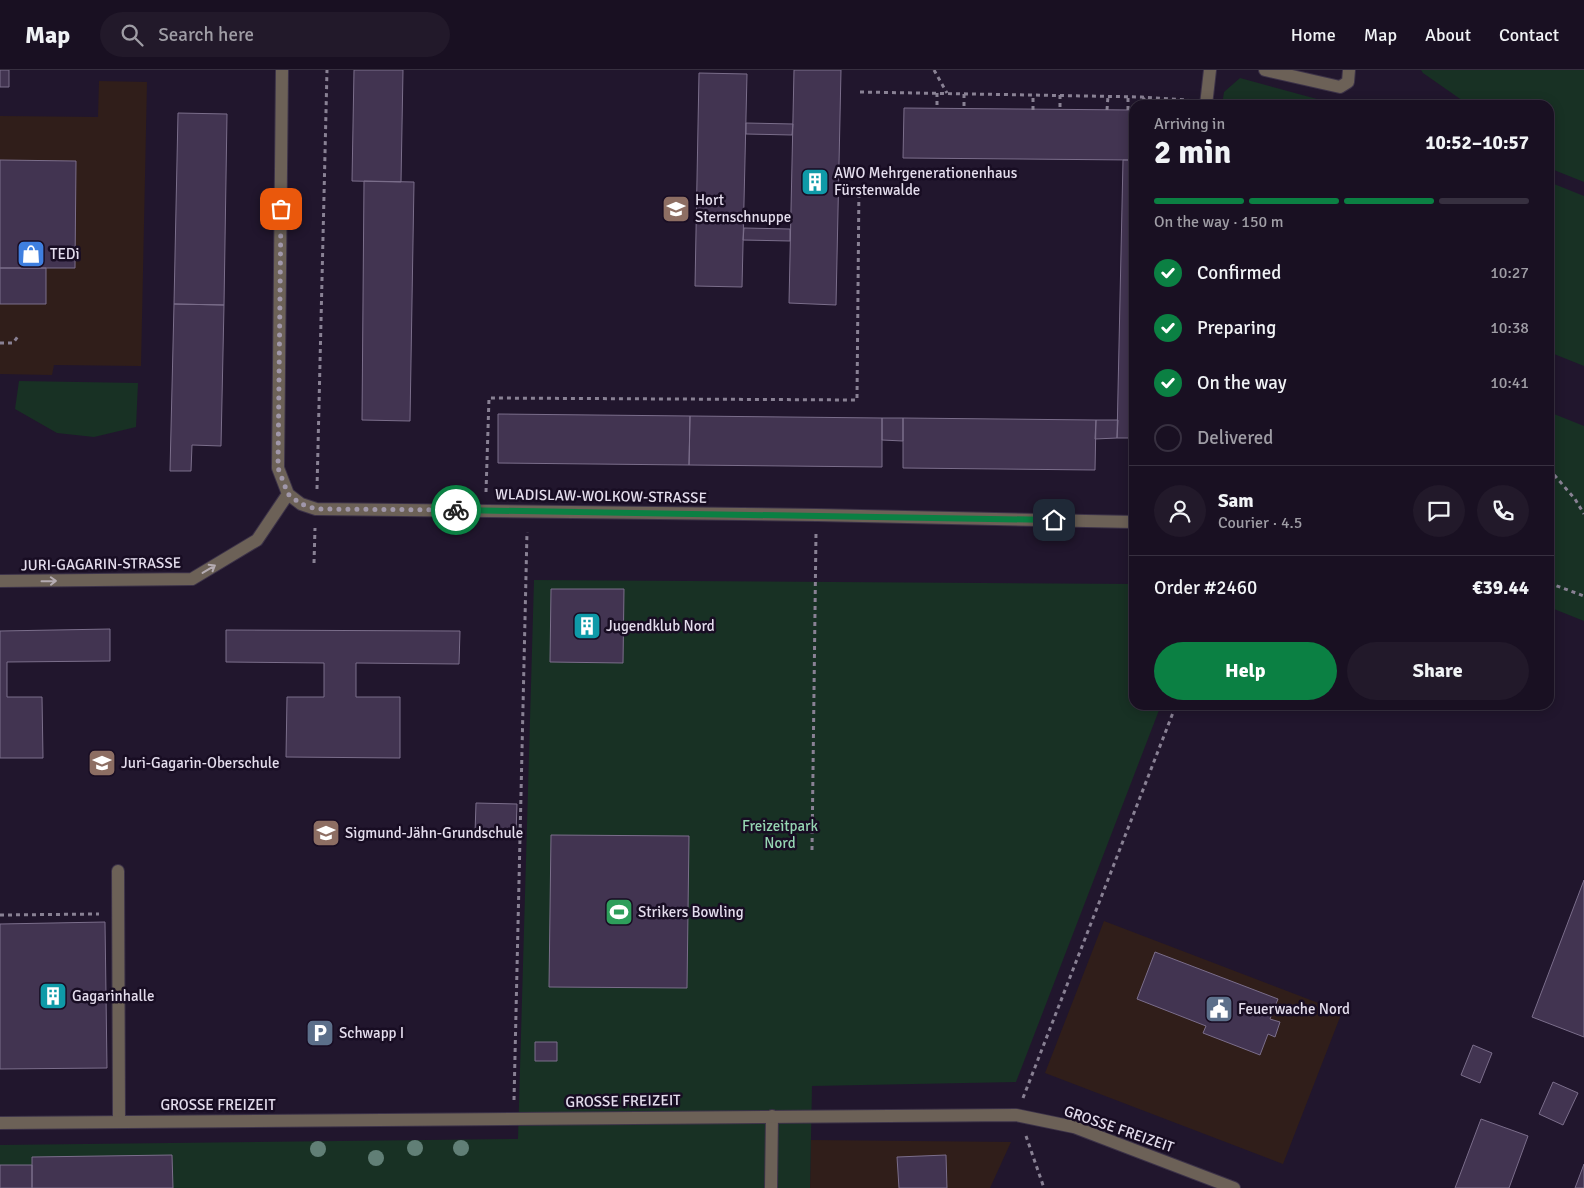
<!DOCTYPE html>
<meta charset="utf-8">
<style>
:root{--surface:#191022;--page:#22192a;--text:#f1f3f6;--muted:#9f9da5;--line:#373040;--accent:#0b8043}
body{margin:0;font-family:Signika,sans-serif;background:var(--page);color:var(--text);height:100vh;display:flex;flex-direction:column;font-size:19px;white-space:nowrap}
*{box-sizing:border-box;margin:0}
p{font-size:16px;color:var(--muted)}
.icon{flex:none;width:28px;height:28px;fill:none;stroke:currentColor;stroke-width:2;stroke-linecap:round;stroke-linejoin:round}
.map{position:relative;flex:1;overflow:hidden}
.sheet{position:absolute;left:1129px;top:30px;width:425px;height:610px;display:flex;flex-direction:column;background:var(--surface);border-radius:15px;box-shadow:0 2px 12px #0003,0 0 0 1px var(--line)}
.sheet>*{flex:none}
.pin{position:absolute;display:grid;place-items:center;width:42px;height:42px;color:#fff;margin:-21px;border-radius:10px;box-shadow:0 2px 8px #0006}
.courier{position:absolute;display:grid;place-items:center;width:50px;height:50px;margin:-25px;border:4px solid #0b8043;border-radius:50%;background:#fff;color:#222;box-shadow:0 1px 6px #0007}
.overview em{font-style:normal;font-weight:700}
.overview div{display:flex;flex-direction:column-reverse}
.overview{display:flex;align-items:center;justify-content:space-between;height:85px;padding:0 25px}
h1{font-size:32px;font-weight:700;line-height:38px}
.bar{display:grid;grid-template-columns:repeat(4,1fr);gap:8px 5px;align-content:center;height:60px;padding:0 25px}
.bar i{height:6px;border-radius:4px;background:var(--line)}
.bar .on{background:var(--accent)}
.bar p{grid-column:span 4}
.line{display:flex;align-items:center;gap:12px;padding:0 25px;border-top:1px solid var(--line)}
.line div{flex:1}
.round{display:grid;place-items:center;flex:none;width:52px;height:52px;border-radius:26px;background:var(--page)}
ol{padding:0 25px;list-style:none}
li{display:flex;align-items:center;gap:15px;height:55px}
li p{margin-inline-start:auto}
li .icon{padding:5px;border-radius:50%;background:var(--accent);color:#fff;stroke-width:4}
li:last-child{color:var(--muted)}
li i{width:28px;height:28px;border:2px solid var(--line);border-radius:50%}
.action{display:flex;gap:10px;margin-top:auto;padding:10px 25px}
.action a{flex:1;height:58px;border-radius:30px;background:var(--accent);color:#fff;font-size:20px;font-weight:700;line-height:58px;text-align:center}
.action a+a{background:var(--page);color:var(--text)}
header{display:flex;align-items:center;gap:30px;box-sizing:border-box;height:70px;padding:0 25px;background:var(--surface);border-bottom:1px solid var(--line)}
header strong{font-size:24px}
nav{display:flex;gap:28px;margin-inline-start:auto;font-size:18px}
.search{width:350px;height:45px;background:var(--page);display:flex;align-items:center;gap:12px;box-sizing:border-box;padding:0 18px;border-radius:28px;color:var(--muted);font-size:19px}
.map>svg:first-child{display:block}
.commercial{fill:#301e1a}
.green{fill:#183124}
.building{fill:#423451;stroke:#7b6e8b}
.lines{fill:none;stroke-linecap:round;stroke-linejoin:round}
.service-casing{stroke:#3c3248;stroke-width:14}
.minor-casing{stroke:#3c3248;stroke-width:14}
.path{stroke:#898194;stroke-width:3;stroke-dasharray:4 4;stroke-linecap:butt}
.service{stroke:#6c6157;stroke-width:12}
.minor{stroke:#6c6157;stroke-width:12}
.tree{fill:#617f76}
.oneway{stroke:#b4abb1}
.done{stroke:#a097aa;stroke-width:5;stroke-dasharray:0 9}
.route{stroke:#0b8043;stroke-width:6}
.labels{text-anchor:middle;stroke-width:5;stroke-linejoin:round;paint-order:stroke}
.poi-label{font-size:15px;fill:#e4dded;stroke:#180d23;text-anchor:start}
.street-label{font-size:15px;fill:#e4dded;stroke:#180d23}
.park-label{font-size:15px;fill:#95d5b2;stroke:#180d23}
</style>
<header>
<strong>Map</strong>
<div class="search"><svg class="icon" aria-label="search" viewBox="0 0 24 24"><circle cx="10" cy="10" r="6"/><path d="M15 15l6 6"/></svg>Search here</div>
<nav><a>Home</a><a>Map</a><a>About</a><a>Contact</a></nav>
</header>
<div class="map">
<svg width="1584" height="1118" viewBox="0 0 1584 1118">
<rect width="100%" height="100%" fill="#21162d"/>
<!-- commercial -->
<path class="commercial" d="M99,11l48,1 -6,284 -87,-1 -2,10 -52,-1v-258l98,1z
M1104,851l238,91 -59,152 -238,-91z
M811,1070l200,2 -21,46h-180z"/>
<!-- green -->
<path class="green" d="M1421,0h163v112l-35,-14v-63h-84l1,-2 -43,-30z
M1240,8l99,27h-117l2,-13z
M1549,112l35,14v170l-35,-14z
M19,311l119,2 -2,44 -42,10 -37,-4 -42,-24z
M1549,342l35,14v195l-35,-14z
M534,510l600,4v121h27l-145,377 -204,4 -2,102h-810v-43l518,-6z"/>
<!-- building -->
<path class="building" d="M0,0h9v17h-9z
M354,0h49l-2,112 -49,-1z
M794,0h47l-5,235 -47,-2z
M699,3l48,1 -5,213 -47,-1z
M904,38l230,2v50l-231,-2z
M178,43l49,1 -3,191 -50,-1z
M746,53l47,1 -1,11 -46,-1z
M0,90l76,1 -1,107h-75z
M1123,90h11v278h-17z
M364,111l50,1 -4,239 -48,-1z
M744,158l46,1v12l-47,-1z
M0,198h46v36h-46z
M174,234l50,1 -3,141 -29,-1 -1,26h-21z
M498,344l192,2 -1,49 -191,-2z
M690,346l192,2v49l-193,-2z
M882,348h21v23l-21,-1z
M903,348l193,2 -1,50 -192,-2z
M1096,350h22l-1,18 -22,1z
M551,519h73l-1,74 -73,-1z
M110,559v32l-103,1v35h35l1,61h-43v-127z
M226,560l234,1 -1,33 -103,-1v34h44v61l-114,-1 1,-60h37v-34l-98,-1z
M476,733l41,1 -1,30 -41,-1z
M551,765l138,1 -2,152 -138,-1z
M1584,810v157l-52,-20z
M105,852l2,146 -107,1v-145z
M1155,882l123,47 -8,20 10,3 -5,15 -7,-3 -8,21 -57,-22 3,-7 -69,-27z
M535,972h22v19h-22z
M1473,975l19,8 -12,30 -19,-8z
M1553,1012l25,11 -15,32 -24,-11z
M1481,1049l47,17 -19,52h-54z
M172,1085l1,33h-141v-31z
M946,1085l1,33h-48l-2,-31z
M1584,1094v24h-9z
M0,1095h32v23h-32z"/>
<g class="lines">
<defs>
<path id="service" d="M118,801l1,251
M771,1118l1,-72"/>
<path id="minor" d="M282,0l-4,398 10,26 13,10 15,5 501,6 317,7
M1265,0l75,17 8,-5 1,-12
M1206,35l4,-35
M0,511l192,-2 65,-39 31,-46
M0,1053l1016,-8 58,12 160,61"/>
</defs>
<!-- service casing -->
<use href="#service" class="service-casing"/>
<!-- minor casing -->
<use href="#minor" class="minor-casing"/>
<!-- path -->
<path class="path" d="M934,0l13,23
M860,22l282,5 46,3
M937,23v15
M964,24v15
M1060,25v15
M1143,28l6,7
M1033,40v-15
M1107,40l1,-14
M1128,40v-13
M0,273h13l6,-8
M1549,399l26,30 9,15
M317,419l10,-419
M486,422l3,-94 368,2 2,-218
M314,493l1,-35
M1549,513l35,13
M812,780l4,-317
M0,845l99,-1
M1023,1028l153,-393
M514,1030l13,-568
M1026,1066l18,52"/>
<!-- service -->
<use href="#service" class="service"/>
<!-- minor -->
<use href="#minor" class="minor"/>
</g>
<!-- trees -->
<g class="tree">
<circle cx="415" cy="1078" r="8"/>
<circle cx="461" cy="1078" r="8"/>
<circle cx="318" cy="1079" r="8"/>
<circle cx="376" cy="1088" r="8"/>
</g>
<!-- one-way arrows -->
<defs><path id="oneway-shaft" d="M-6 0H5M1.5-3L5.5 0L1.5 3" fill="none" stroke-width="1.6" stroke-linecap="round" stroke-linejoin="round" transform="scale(1.25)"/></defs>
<g class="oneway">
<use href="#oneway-shaft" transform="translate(209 499) rotate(-31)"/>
<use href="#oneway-shaft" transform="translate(49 511) rotate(-1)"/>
</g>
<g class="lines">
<!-- done -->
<path class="done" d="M281,139l-3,259 10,26 13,10 15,5 140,1"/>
<!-- route -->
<path class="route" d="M456,440l598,10"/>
</g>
<!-- icons -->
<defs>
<symbol id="building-square" viewBox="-11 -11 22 22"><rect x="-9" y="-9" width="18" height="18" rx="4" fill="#0f9aa8" stroke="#180d23"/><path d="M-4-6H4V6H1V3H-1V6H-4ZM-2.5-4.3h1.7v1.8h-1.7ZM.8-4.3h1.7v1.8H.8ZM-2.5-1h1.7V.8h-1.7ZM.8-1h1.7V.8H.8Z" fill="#fff"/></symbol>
<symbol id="school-square" viewBox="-11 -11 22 22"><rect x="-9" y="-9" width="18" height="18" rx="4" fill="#8d6e63" stroke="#180d23"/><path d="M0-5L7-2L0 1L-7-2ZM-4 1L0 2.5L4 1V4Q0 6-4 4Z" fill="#fff"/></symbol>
<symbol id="shop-square" viewBox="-11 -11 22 22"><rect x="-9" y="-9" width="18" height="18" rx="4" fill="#3f7fe0" stroke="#180d23"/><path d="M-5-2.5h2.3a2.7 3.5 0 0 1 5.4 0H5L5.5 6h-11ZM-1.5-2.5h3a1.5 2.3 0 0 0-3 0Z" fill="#fff"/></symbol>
<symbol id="stadium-square" viewBox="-11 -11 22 22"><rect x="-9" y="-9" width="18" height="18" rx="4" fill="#2e9e5b" stroke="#180d23"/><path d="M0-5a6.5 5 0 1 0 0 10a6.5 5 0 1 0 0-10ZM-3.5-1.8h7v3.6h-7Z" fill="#fff"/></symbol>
<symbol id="civic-square" viewBox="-11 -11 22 22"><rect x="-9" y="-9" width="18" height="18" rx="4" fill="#5c6f8a" stroke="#180d23"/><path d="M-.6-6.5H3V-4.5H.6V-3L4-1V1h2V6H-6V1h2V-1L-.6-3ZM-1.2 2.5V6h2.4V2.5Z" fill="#fff"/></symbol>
<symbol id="parking-square" viewBox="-11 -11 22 22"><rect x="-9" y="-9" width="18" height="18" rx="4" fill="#5c6f8a" stroke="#180d23"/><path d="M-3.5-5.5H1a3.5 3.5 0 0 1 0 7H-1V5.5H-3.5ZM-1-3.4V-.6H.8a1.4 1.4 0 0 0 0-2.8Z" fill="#fff"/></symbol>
</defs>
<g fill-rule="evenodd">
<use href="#building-square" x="799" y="96" width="32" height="32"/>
<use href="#school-square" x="660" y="123" width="32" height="32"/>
<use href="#shop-square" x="15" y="168" width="32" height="32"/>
<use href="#building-square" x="571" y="540" width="32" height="32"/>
<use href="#school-square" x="86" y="677" width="32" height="32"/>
<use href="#school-square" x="310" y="747" width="32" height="32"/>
<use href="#stadium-square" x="603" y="826" width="32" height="32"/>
<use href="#building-square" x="37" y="910" width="32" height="32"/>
<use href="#civic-square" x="1203" y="923" width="32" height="32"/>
<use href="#parking-square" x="304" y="947" width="32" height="32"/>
</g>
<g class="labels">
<!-- poi labels -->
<g class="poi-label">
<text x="834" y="108">AWO Mehrgenerationenhaus<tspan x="834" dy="17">Fürstenwalde</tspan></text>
<text x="695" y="135">Hort<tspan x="695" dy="17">Sternschnuppe</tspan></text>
<text x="50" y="189">TEDi</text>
<text x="606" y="561">Jugendklub Nord</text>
<text x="121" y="698">Juri-Gagarin-Oberschule</text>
<text x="345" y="768">Sigmund-Jähn-Grundschule</text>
<text x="638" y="847">Strikers Bowling</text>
<text x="72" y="931">Gagarinhalle</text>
<text x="1238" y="944">Feuerwache Nord</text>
<text x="339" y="968">Schwapp I</text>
</g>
<!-- street labels -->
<g class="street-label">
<text transform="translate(601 426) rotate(1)" y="5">WLADISLAW-WOLKOW-STRASSE</text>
<text transform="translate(101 494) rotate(-1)" y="5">JURI-GAGARIN-STRASSE</text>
<text transform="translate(623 1031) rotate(-1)" y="5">GROSSE FREIZEIT</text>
<text x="218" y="1040">GROSSE FREIZEIT</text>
<text transform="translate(1119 1059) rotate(19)" y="5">GROSSE FREIZEIT</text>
</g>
<!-- park labels -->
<g class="park-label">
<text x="780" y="761">Freizeitpark<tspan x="780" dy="17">Nord</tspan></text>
</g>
</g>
</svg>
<div class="pin" style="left:281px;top:139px;background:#ea580c"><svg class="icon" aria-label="bag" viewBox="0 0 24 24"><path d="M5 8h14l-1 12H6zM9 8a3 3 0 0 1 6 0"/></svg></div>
<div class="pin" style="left:1054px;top:450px;background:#1f2937"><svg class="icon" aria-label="home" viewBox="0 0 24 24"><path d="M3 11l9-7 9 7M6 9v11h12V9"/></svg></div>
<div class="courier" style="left:456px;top:440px"><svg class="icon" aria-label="bike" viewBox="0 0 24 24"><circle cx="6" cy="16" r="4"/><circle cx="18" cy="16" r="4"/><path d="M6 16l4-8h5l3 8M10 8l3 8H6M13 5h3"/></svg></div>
<section class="sheet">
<div class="overview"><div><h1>2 min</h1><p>Arriving in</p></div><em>10:52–10:57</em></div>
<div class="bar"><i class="on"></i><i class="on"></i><i class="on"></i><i></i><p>On the way · 150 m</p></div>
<ol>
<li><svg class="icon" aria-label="check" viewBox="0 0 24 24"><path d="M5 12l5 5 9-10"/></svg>Confirmed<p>10:27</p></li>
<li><svg class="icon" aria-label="check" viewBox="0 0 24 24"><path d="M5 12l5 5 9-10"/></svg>Preparing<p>10:38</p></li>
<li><svg class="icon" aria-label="check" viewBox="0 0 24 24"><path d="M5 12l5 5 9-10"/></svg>On the way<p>10:41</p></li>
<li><i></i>Delivered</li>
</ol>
<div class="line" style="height:90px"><a class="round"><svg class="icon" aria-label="person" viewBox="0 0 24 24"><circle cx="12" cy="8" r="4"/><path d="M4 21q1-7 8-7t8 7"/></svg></a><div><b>Sam</b><p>Courier · 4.5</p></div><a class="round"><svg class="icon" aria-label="chat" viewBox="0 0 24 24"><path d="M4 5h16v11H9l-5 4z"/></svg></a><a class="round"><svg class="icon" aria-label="phone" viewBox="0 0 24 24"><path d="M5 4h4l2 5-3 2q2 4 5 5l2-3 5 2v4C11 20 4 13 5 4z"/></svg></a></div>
<div class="line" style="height:65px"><div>Order #2460</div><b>€39.44</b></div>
<div class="action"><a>Help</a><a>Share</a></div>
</section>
</div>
